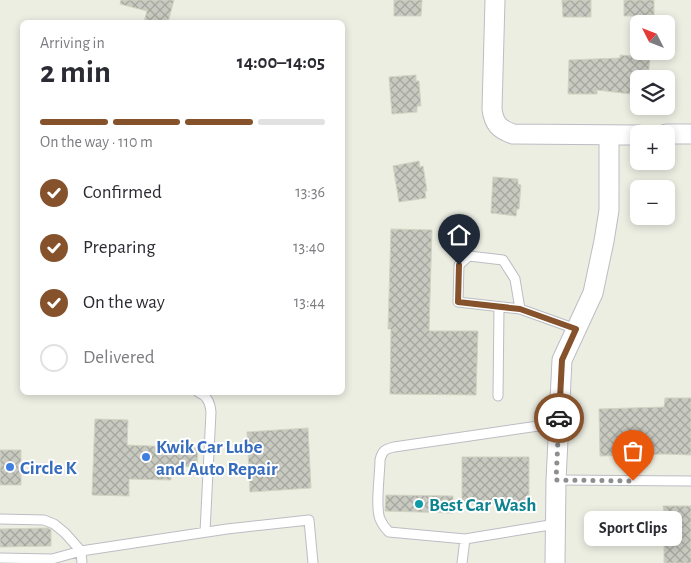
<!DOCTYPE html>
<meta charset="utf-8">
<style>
:root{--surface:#fff;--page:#f7f7f7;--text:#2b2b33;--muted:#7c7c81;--line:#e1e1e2;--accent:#85522c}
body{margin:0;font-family:"Alegreya Sans",sans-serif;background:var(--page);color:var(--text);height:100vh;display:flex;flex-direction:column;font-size:19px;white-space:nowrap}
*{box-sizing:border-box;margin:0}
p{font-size:16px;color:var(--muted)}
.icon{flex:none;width:28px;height:28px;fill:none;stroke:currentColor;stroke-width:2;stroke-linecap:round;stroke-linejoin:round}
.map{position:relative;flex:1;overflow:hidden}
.panel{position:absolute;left:20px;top:20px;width:325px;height:375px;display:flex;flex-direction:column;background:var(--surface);border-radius:8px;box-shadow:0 2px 8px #0003}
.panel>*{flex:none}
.needle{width:32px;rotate:312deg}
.fabs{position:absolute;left:630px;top:15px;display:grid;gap:10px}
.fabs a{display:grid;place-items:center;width:45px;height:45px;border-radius:8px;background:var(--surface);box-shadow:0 2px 8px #0003;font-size:25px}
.pin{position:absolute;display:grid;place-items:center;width:42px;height:42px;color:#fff;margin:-51px -21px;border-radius:50% 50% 50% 0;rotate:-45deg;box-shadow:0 0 5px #0007}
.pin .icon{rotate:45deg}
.courier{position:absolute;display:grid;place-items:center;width:50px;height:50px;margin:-25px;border:4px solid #85522c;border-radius:50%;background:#fff;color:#222;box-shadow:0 1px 6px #0007}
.bubble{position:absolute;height:35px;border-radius:8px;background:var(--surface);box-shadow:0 2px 8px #0003;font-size:16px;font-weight:700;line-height:35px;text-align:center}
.head em{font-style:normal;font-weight:700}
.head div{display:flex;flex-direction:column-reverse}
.head{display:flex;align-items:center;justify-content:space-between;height:85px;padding:0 20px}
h1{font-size:32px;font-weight:700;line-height:38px}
.bar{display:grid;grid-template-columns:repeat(4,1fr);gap:8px 5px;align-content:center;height:60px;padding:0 20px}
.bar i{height:6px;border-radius:4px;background:var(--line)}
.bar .selected{background:var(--accent)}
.bar p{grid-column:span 4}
ol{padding:0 20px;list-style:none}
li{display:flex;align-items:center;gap:15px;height:55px}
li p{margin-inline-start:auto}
li .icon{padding:5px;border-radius:50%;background:var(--accent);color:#fff;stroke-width:4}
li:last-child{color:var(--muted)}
li i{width:28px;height:28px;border:2px solid var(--line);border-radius:50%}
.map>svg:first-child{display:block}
.building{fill:url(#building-cross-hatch);stroke:#d2d3c0}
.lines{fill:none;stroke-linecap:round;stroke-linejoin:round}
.lane-casing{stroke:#bcbdc4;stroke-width:11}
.street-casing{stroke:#bcbdc4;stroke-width:21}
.lane{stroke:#fff;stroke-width:9}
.street{stroke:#fff;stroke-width:19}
.done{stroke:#8d8e90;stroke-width:5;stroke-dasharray:0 9}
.route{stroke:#85522c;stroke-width:6}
.shop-dot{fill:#3f7fe0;stroke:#fff;stroke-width:2}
.culture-dot{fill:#0f9aa8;stroke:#fff;stroke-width:2}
.labels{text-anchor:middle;stroke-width:4;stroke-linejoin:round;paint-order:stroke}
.shop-label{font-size:19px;font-weight:bold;fill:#366cbe;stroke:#fff;text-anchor:start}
.culture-label{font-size:19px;font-weight:bold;fill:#0d838f;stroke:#fff;text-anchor:start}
</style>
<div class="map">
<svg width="691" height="563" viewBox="0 0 691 563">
<defs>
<pattern id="building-cross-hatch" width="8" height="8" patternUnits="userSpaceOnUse" patternTransform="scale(1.25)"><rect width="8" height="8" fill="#c8c9bf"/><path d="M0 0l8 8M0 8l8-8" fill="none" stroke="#a5a69f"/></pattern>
</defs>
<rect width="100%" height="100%" fill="#eceee2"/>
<!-- building -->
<path class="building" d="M121,0h53l-6,22h-24l3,-11 -27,-7z
M394,0h28l-1,16h-27z
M562,0h29v17h-28z
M624,0h30v16h-30z
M620,55l30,2 -2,22h-9v16l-42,-5v4h-29l1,-34 51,-2z
M416,75v6h3l2,25h-4v6l-25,2 -3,-37z
M419,161l1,6 3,-1 2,12 2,13h-2l1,7 -27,4 -6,-36z
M493,177l25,2v5l3,1 -2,24h-2l-1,7 -25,-3z
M391,229l41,1 -3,101h49l-2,64 -86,-1 1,-65h-3z
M665,398h26v57l-27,-1 -64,2 -1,-47 65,-2z
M95,419l33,1 -1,25 71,3 -1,19 -26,-1v14l-42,-1v17l-37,-1z
M308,428l3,60 -61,4 -3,-60z
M0,450h21v35h-21z
M462,457h67v47h-67z
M386,495l67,1v17l-68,-2z
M663,506h28v57h-27v-20l-51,-1 1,-30h50z
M48,528l3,2v16l-51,1v-18z"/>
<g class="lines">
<defs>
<path id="lane" d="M520,309l-62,-7 1,-37 10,-9 34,4 12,19 5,30 56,20
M198,392c9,4 12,10 13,20l-6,120
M498,396l1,-89
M556,480l135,1
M0,519l44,1 10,4 11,9 16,18 1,12
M465,539l91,-15
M0,558l52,1 29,-8 146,-22 82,-9 4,43
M462,563l3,-24 -76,-7c-4,-4 -7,-8 -9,-13 -5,-12 0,-45 0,-59 2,-9 5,-11 14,-13l165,-24"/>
<path id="street" d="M495,0l-3,109c2,15 7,20 21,25l126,1
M666,134h25
M555,563l1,-83 6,-120 31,-67 11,-52 5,-31v-75"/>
</defs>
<!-- lane casing -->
<use href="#lane" class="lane-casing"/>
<!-- street casing -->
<use href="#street" class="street-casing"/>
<!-- lane -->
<use href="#lane" class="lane"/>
<!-- street -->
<use href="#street" class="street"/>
</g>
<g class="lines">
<!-- done -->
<path class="done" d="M559,418l-3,62 77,1"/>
<!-- route -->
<path class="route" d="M459,265l-1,37 62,7 56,20 -14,31 -3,58"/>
</g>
<!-- markers -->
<g class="shop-dot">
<circle cx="146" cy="457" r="5"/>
<circle cx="10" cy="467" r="5"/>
</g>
<circle class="culture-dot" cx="419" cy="504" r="5"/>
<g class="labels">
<!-- shop labels -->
<g class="shop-label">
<text x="156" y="453">Kwik Car Lube<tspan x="156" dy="22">and Auto Repair</tspan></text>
<text x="20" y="474">Circle K</text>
</g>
<!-- culture labels -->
<g class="culture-label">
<text x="429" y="511">Best Car Wash</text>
</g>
</g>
</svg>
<div class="fabs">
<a><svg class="needle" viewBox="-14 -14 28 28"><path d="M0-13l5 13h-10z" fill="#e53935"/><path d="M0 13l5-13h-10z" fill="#7c7c81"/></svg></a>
<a><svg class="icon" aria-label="layers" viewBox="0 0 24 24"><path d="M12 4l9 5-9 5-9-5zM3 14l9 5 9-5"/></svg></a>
<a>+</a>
<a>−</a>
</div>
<div class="pin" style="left:633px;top:481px;background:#ea580c"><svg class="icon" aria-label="bag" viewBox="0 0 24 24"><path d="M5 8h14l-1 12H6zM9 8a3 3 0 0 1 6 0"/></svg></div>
<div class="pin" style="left:459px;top:265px;background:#1f2937"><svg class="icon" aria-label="home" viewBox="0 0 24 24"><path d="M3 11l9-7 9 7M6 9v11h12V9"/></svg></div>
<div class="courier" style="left:559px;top:418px"><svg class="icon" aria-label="car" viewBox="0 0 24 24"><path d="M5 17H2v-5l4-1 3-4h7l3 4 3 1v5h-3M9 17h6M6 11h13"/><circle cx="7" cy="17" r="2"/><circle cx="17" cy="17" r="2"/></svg></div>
<div class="bubble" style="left:584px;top:511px;width:98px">Sport Clips</div>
<section class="panel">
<div class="head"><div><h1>2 min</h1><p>Arriving in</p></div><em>14:00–14:05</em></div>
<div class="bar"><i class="selected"></i><i class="selected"></i><i class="selected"></i><i></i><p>On the way · 110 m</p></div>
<ol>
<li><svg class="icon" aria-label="check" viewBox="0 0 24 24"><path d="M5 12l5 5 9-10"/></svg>Confirmed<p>13:36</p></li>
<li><svg class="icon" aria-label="check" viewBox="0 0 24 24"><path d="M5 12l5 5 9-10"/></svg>Preparing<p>13:40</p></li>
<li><svg class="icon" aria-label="check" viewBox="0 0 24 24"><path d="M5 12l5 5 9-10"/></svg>On the way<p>13:44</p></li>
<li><i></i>Delivered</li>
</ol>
</section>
</div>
